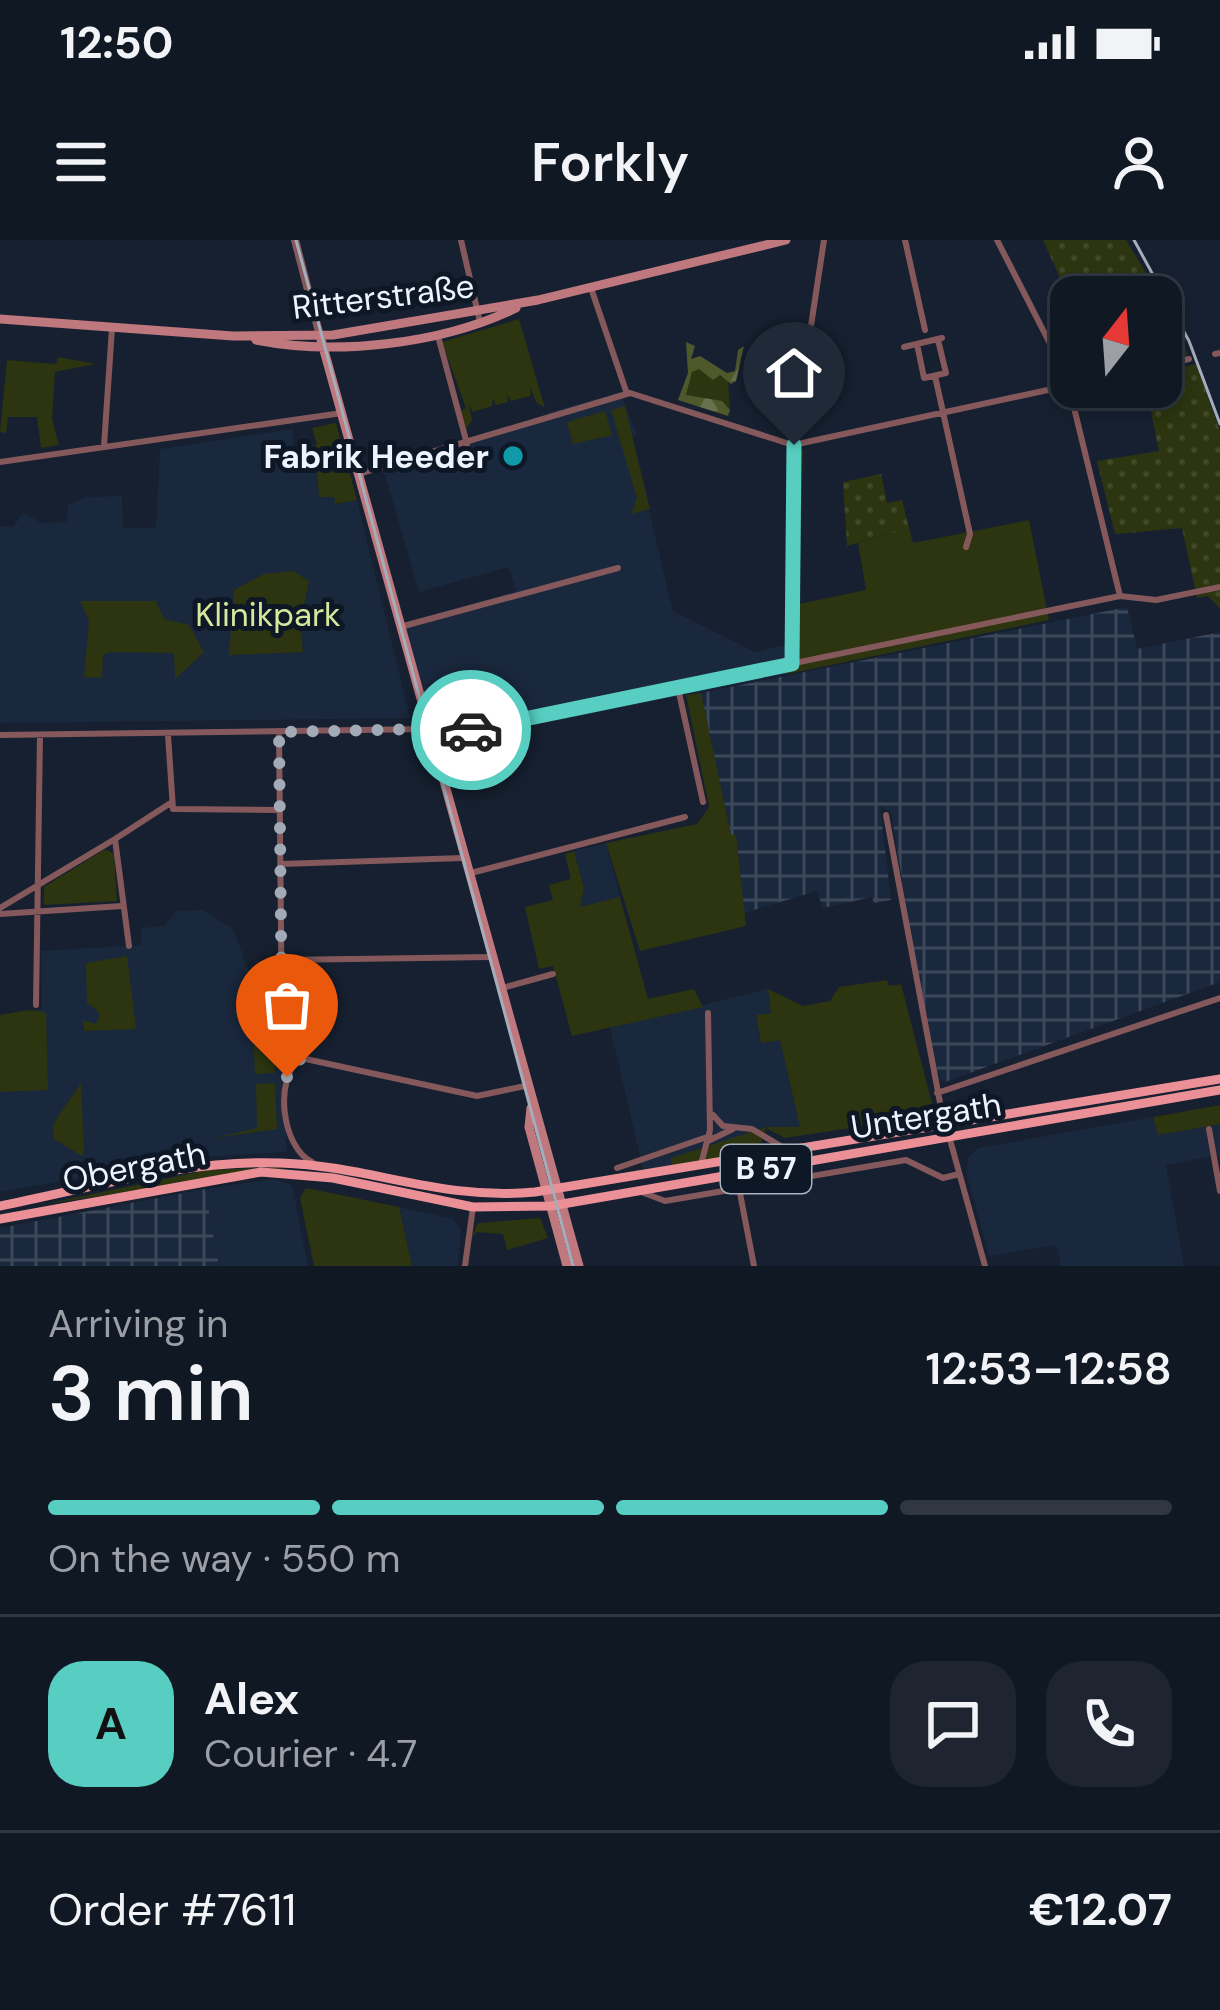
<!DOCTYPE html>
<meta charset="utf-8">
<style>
:root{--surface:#101824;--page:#1e2531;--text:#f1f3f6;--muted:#9ca0a6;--line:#303741;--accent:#57cec1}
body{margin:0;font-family:"DM Sans",sans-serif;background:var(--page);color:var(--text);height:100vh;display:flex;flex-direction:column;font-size:45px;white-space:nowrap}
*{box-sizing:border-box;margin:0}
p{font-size:39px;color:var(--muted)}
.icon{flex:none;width:66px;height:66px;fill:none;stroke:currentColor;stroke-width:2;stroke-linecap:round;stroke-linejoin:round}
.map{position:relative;height:1026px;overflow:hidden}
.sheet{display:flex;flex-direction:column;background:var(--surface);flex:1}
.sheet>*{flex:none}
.needle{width:78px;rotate:17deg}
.tools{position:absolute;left:1050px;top:36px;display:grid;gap:24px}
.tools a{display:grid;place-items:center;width:132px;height:132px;border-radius:24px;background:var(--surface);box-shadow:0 6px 18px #0003,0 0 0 3px var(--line);font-size:60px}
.pin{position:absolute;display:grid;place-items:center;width:102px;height:102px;color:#fff;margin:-123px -51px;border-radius:50% 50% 50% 0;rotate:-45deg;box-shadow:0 0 12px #0007}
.pin .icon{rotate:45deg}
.courier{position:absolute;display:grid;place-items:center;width:120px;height:120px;margin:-60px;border:9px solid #57cec1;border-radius:50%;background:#fff;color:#222;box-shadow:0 3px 15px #0007}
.head em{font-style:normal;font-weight:600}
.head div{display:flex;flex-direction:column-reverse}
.head{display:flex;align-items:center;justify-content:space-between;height:204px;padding:0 48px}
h1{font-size:78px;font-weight:600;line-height:90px}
.bar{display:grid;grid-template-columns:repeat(4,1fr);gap:18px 12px;align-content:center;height:144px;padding:0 48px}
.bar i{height:15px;border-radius:9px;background:var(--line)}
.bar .on{background:var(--accent)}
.bar p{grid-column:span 4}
.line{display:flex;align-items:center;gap:30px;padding:0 48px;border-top:3px solid var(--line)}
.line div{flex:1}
.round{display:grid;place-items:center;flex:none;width:126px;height:126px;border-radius:36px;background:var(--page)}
.status{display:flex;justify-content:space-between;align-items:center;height:84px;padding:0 60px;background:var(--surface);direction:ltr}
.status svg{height:33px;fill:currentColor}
header{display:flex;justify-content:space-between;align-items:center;height:156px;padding:0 48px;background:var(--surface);font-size:54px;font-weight:600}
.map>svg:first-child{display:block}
.built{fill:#1a283d}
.industrial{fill:url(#industrial-grid)}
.green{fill:#2c3410}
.forest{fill:url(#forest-firs)}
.garden{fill:url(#garden-dots)}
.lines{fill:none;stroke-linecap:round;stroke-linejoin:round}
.minor{stroke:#85595b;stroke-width:6}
.tertiary{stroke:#85595b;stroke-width:8}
.secondary{stroke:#bf787d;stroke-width:9}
.primary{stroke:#ec9097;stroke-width:9}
.tram{stroke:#a5adba;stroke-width:3}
.done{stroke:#a2aab7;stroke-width:12;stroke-dasharray:0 21.6}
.route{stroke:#57cec1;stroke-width:15}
.culture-dot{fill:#0f9aa8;stroke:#0d1726;stroke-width:4.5}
.labels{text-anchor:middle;stroke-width:10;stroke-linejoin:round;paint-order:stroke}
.shield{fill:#0d1726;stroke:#aab2be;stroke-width:3}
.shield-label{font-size:30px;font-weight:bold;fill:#edf4ff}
.street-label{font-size:33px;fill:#edf4ff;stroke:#0d1726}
.poi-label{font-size:33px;font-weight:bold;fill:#edf4ff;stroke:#0d1726;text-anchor:end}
.park-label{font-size:33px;fill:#d5e89c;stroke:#0d1726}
</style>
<div class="status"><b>12:50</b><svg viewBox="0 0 49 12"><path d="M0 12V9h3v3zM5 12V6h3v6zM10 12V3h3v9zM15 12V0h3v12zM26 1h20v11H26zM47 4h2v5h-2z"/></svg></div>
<header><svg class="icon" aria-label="menu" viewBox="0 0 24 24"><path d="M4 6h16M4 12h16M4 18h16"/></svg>Forkly<svg class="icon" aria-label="person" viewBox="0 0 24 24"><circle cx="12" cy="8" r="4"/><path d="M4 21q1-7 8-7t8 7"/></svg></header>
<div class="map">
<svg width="1220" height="1026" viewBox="0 0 1220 1026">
<defs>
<pattern id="industrial-grid" width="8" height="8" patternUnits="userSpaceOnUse" patternTransform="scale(3)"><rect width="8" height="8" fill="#1a283d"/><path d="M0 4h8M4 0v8" fill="none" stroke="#3c485a"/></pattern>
<pattern id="forest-firs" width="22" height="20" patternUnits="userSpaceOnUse" patternTransform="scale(3)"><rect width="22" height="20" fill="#4e592b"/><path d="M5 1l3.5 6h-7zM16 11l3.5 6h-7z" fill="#68714b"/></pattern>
<pattern id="garden-dots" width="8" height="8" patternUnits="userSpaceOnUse" patternTransform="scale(3)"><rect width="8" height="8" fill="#2c3410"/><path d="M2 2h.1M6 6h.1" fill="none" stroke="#414828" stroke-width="1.8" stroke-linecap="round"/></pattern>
</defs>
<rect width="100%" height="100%" fill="#162030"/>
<!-- built -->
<path class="built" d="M620,152l17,43 -6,2 42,174 82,41 30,-7 2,29 -232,47 -15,-9 -107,22 -29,-111 112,-32 -7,-24 -90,25 -37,-127 166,-46 2,-7z
M293,189l1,28 22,-1 3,41h15l2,7 21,-4 53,218 -410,5v-197l13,1 10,-14 19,10 24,-1 2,-17 19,-8 35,-1 1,32h33l4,-79z
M606,603l14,54 -40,10 4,-19 -10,-37z
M203,670l30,19 21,55 -10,20 35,29 8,119 -90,5 -197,35v-177l42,-6 -1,-58 100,-6v-17l24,-2 11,-15z
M768,749l3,24 -15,3 4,26 20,-3 20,88h-34l-94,39 -29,3 -33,-142z
M1153,877l5,18 62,-11v38l-2,-7 -52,10 18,101h-123l-5,-21 -67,11 -23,-84 2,-14 10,-10z
M274,939l18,6 16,81h-89l-14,-77z
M399,967l54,12 8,11 -3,36h-46z"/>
<!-- industrial -->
<path class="industrial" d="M1127,367l10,42 83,-17v350l-275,100 -5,-3 -12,-41 -37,-226 -11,-6 11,94 -17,3 -2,-6 -49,11 -6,-17 -73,22 -8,-77h-5l-30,-143z
M205,949l14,77h-219v-38z"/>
<!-- green -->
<path class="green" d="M519,79l26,89 -9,-6 -6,-15 1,9 -20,5 -4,-7 1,8 -12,3 -3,-7 -1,8 -19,6 -4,-7 3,15 -6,9 -5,-18 5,-3 -24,-66z
M58,117l38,7 -41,8 -3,47 7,26 -18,3 -4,-31h-29l-2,16 -6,-1 7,-72 49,4z
M699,129l29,10 2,31 -9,-9 -35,-5 6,-25z
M625,166l25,103 -19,5 6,-16 -26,-88z
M605,171l7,24 -39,9 -6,-22z
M336,183l21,77 -22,4 -1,-7h-15l-3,-40h-7l-1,-11 9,-1 -5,-17z
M803,210l-4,154 67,-14 -8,-47 51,-15 4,15 116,-23 20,100 -262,54v-222z
M293,331l16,10 -9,44 3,27 -74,3 5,-65 30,-16z
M80,361h76l8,18 25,6 15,27 -29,27 -1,-26 -64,-1 -7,3 -1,23 -18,-1 5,-56z
M701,453l30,142h5l10,91 -106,25 -34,-108 91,-19 12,-17 -23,-112z
M105,609l9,5 3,47 -73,4v-18z
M574,611l10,37 -4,19 40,-10 28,102 46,-10 9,18 -131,29 -19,-70 -14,3 -14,-62 28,-7 -4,-15 22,-6 -6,-25z
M127,716l9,73 -52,2 -1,-11 13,4 4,-11 -13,-10 -1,-40z
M887,740l2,6 12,-2 34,131 -150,23 -19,-10 -9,26 -85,12 -1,-8 95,-31h34l-20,-87 -19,3 -5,-28 15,-2 -3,-24 35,17 27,-5 9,-14z
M29,770l17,2 2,78 -48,2v-77z
M264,782l9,8 2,43 -20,1 -2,-51z
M81,843l3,70 -2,3 -28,-17 -1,-15z
M275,843l2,46 -63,9 43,-10 -1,-44z
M1220,865v19l-62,11 -5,-18z
M290,927l-250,38 168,-35z
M306,948l93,19 13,59h-98l-14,-68z
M540,978l8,20 -41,12 -4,-16 -26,-2 -6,6 7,-15z"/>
<!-- forest -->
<path class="forest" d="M686,102l9,4 -4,13 9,-3 27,17 8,-2 3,-21 6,-4 -8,35 -5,3 -11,-9 -7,5 -14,-11 -7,3 -6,23 36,6 8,9 -2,6 -50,-16 10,-27z"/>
<!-- garden -->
<path class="garden" d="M1043,0h83l35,57h-90v5z
M1161,58l27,57 -27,5z
M1196,124l24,67v178l-12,-13 -11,2 -15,-70 -67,6 -18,-73 62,-10 -13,-64h15v-15z
M881,234l6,29 15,-3 7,28 -62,18 -4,-64z"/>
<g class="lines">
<!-- minor -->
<path class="minor" d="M461,0l19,82
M905,0l20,90
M997,0l69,135 54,221
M591,48l36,106
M438,96l29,108
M917,104l7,34 22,-5 -8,-33
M904,107l38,-9
M1215,114l5,-1
M1161,125l28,-6
M935,136l35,158 -4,13
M104,206l8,-118
M0,222l342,-49
M358,234l272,-81 163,52 278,-60
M400,387l218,-59
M792,424l1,-219 31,-205
M678,448l25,114
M279,492l3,296 19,30c-28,20 -19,90 11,104
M0,495l428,-6
M168,495l5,74 106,1
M431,498l689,-142 36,4 64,-13
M886,575l58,309
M115,599l54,-35
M281,624l182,-6
M471,633l214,-56
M0,668l115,-69 14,107
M0,674l122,-8
M282,720l208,-3
M502,748l51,-14
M245,761l37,27
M36,765l4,-270
M301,818l176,38 48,-10
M937,853l283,-95
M713,875l10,11 29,3 32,19
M1209,889l11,62
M949,896l36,130
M710,900l23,-11
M701,924l9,-34 -2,-117
M617,928l93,-32
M739,948l15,78
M644,953l21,8 241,-41 37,18 16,-4
M465,1026l8,-59"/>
<!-- tertiary -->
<path class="tertiary" d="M295,0l25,96"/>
<!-- secondary -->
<path class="secondary" d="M0,79l233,17 100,-1 205,-35 248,-60
M320,96l259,930
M256,100c81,16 186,4 260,-32
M531,868l-2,19 38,139"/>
<!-- primary -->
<path class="primary" d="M0,966c91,-18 187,-47 281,-43 90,3 160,38 254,29l685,-113
M0,979l261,-47 72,6 140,29 78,-1 669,-116"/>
<!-- tram -->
<path class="tram" d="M296,0l277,1026
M1134,0l55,101 31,83"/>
</g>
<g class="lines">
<!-- done -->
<path class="done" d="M287,837l14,-19 -19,-30 -3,-296 149,-3 2,9 41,-8"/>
<!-- route -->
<path class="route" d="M471,490l321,-66 2,-219"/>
</g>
<!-- markers -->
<circle class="culture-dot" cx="513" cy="216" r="12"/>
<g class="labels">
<!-- shield labels -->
<rect class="shield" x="721" y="905" width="90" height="48" rx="9"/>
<g class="shield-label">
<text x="766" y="939">B 57</text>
</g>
<!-- street labels -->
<g class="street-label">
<text transform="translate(383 56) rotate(-7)" y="12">Ritterstraße</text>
<text transform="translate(926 875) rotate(-9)" y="12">Untergath</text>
<text transform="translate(134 926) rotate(-11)" y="12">Obergath</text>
</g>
<!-- poi labels -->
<g class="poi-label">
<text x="489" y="228">Fabrik Heeder</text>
</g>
<!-- park labels -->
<g class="park-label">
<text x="268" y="386">Klinikpark</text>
</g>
</g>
</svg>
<div class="tools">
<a><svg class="needle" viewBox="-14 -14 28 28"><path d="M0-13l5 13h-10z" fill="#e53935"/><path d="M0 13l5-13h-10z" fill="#9ca0a6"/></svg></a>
</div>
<div class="pin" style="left:287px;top:837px;background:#ea580c"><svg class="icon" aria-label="bag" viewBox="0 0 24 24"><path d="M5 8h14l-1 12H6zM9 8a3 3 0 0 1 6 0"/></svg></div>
<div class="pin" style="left:794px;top:205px;background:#1f2937"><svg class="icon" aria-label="home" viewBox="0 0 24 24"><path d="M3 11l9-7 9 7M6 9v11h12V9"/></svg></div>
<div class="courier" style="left:471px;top:490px"><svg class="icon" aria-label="car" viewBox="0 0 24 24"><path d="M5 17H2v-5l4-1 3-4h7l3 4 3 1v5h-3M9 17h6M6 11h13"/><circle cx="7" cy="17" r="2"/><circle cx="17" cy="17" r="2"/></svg></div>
</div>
<section class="sheet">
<div class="head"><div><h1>3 min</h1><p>Arriving in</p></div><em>12:53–12:58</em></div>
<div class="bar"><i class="on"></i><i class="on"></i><i class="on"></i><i></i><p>On the way · 550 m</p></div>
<div class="line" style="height:216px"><b class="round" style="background:var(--accent);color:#111">A</b><div><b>Alex</b><p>Courier · 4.7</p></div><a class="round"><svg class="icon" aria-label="chat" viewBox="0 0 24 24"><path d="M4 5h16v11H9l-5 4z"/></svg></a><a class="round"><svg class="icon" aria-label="phone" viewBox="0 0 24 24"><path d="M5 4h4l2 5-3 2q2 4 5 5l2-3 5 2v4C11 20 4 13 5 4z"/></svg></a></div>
<div class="line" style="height:156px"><div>Order #7611</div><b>€12.07</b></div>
</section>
